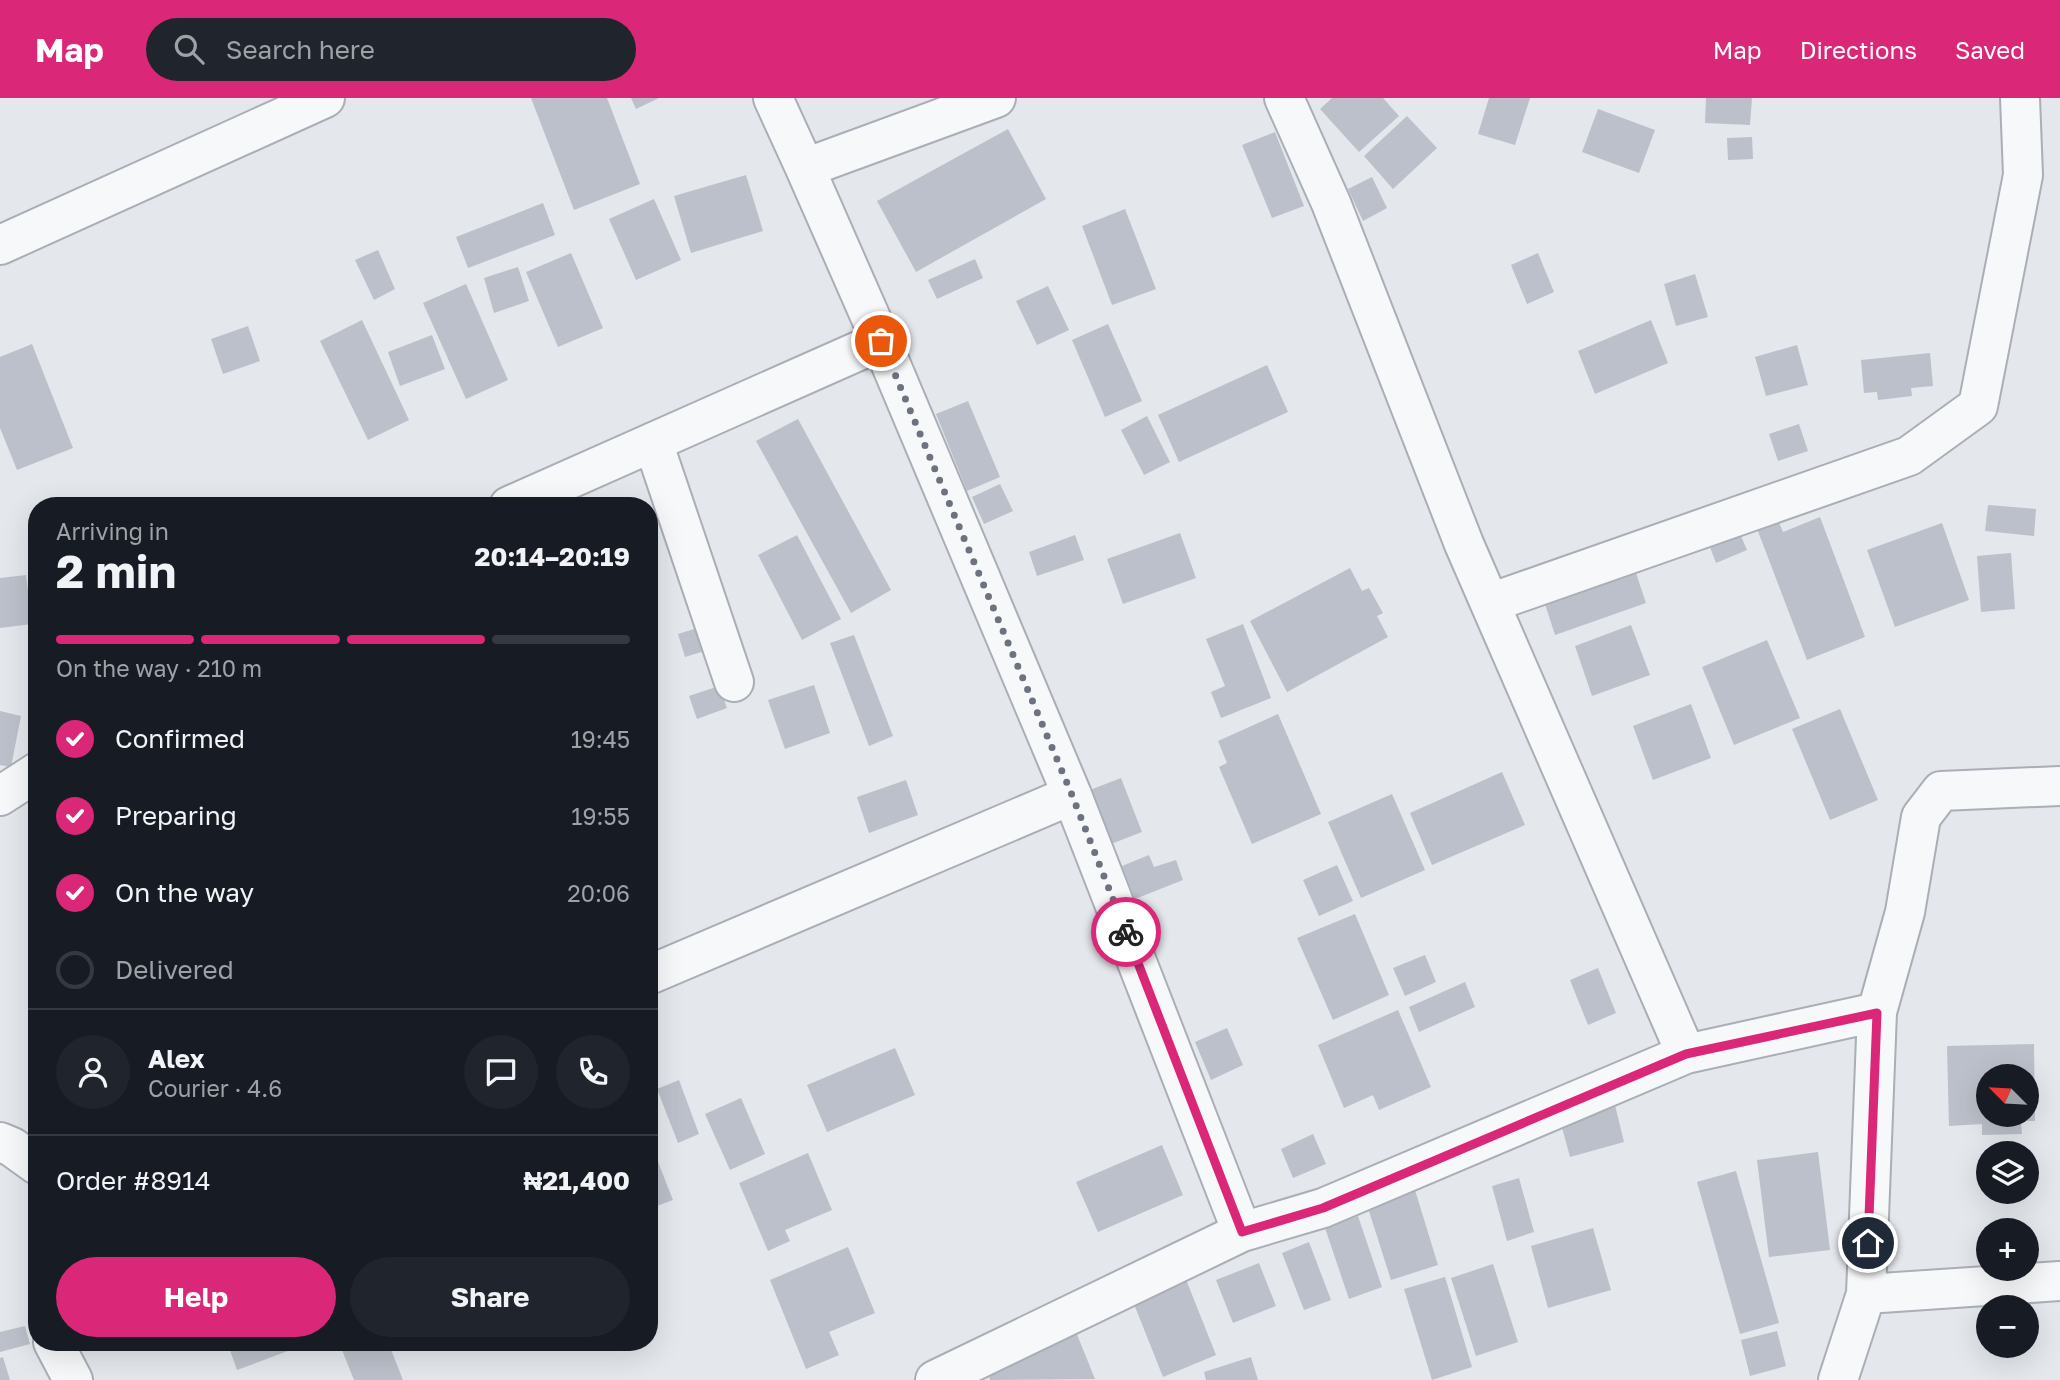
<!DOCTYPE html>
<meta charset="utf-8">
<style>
:root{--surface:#171b24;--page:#20242c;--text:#f1f3f6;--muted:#9ea1a6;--line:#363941;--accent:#db2777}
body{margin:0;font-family:"Golos Text",sans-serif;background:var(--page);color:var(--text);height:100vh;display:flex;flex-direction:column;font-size:26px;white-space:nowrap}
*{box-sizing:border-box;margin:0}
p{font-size:23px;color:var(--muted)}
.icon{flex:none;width:38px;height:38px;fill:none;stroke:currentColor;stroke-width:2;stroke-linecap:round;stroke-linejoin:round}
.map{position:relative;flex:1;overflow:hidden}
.panel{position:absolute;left:28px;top:399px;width:630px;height:854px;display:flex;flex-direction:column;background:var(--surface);border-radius:28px;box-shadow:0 7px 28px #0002}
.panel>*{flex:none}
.needle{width:46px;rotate:294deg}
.tools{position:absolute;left:1976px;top:966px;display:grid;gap:14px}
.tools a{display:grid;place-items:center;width:63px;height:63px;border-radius:50%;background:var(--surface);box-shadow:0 7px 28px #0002;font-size:35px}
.pin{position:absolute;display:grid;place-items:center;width:60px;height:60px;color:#fff;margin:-30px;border:4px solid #fff;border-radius:50%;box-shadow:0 2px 7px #0007}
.courier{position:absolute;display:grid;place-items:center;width:70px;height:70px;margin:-35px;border:5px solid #db2777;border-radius:50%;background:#fff;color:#222;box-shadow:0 2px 9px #0007}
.headline em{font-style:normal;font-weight:700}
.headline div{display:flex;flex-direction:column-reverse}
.headline{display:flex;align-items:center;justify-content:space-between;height:119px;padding:0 28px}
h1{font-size:46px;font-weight:700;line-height:52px}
.bar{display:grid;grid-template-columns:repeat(4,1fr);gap:10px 7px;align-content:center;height:84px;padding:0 28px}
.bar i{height:9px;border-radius:5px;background:var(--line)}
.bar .selected{background:var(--accent)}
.bar p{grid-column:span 4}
.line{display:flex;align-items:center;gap:18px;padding:0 28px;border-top:2px solid var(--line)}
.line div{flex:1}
.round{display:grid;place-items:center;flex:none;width:74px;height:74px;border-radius:37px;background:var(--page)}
ol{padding:0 28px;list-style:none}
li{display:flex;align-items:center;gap:21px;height:77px}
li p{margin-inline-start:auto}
li .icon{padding:7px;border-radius:50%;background:var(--accent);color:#fff;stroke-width:4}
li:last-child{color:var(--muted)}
li i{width:38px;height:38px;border:4px solid var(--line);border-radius:50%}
.button{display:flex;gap:14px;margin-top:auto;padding:14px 28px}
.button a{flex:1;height:80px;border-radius:42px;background:var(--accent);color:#fff;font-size:28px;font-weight:700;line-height:80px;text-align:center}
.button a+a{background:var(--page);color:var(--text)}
header{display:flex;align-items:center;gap:42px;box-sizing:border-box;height:98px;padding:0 35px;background:var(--accent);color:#fff}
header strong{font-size:33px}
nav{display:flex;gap:38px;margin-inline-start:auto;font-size:24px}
.search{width:490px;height:63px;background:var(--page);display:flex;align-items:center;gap:18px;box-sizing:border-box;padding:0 24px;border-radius:38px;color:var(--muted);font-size:26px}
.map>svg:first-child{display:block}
.building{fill:#bbc0ca;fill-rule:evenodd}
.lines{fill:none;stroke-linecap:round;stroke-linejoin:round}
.street-casing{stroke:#a9aeb7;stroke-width:42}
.street{stroke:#f7f8fa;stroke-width:38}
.done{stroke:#6c737f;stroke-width:7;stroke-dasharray:0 12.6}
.route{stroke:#db2777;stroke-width:9}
</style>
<header>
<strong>Map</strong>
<div class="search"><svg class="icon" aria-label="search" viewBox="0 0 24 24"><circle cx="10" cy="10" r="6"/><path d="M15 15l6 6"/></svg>Search here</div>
<nav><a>Map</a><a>Directions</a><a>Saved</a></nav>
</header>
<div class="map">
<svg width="2060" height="1282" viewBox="0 0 2060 1282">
<rect width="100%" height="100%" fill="#e4e7ec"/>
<!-- building -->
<path class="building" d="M531,0h76l33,86 -66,26z
M631,0h28l-23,11z
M1332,0h51l16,18 -40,36 -39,-43z
M1489,0h41l-15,47 -37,-11z
M1706,0h46l-2,27 -45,-2z
M1598,11l57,21 -16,43 -57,-21z
M1407,18l30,32 -44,41 -29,-33z
M1008,31l38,70 -130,73 -39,-71z
M1275,34l29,74 -32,12 -30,-73z
M1752,39l1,22 -25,1 -1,-22z
M746,77l17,56 -72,22 -17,-57z
M1372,79l15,31 -24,13 -15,-32z
M654,101l27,61 -45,20 -27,-61z
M543,105l12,32 -87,33 -12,-31z
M1125,111l31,80 -44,16 -30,-79z
M378,152l17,39 -21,11 -19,-40z
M571,155l32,75 -45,19 -32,-75z
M1538,155l16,39 -27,12 -16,-39z
M975,161l8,19 -46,21 -9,-19z
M518,169l11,34 -35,12 -10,-35z
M1695,176l13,43 -32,9 -12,-42z
M466,186l42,96 -42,19 -43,-96z
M1048,188l21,44 -32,15 -21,-44z
M362,222l47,100 -41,20 -48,-99z
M1651,222l17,43 -73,31 -17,-43z
M1108,226l34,77 -37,16 -33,-77z
M248,228l12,35 -37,13 -12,-35z
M432,237l13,34 -45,17 -12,-34z
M32,246l41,104 -56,22 -17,-42v-71z
M1797,247l11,40 -42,11 -11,-39z
M1930,255l3,33 -22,2 1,8 -34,4 -1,-8 -13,1 -3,-33z
M1267,267l21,47 -109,50 -21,-47z
M968,303l32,76 -33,14 -31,-77z
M1147,318l23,46 -26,13 -23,-45z
M798,321l93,171 -40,23 -95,-172z
M1799,326l9,27 -30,10 -9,-27z
M1000,386l13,27 -29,13 -12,-27z
M1988,407l48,4 -2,27 -49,-5z
M1820,419l45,120 -58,23 -51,-134 21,-8 6,14z
M1942,425l27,77 -74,27 -28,-77z
M1737,429l10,23 -31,13 -9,-24z
M1180,435l16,45 -73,26 -16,-45z
M797,437l44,84 -39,21 -44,-85z
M1075,437l9,25 -47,16 -8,-24z
M2011,455l4,56 -34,3 -4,-56z
M1350,470l12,23 7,-3 14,25 -6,3 11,21 -101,55 -37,-71z
M1636,475l10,30 -91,32 -10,-31z
M26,477l6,49 -32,4v-50z
M1243,526l28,74 -50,20 -10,-26 14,-6 -19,-47z
M1631,527l19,50 -58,21 -17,-50z
M704,528l7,23 -26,8 -7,-23z
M854,537l39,101 -24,10 -39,-103z
M1767,542l33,78 -66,27 -32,-78z
M814,587l16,48 -45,16 -17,-49z
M719,588l8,22 -30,11 -8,-23z
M1691,606l20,54 -58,22 -20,-54z
M1840,611l38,91 -48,20 -38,-91z
M0,613l21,5 -10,51 -11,-2z
M1278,616l43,100 -69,30 -33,-77 8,-4 -9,-22z
M1502,674l23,53 -93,40 -22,-52z
M1121,680l21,54 -31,12 -21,-54z
M906,682l12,35 -49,18 -12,-36z
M1392,696l33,76 -64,28 -33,-76z
M1149,757l5,12 22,-7 7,20 -48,19 -13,-33z
M1337,767l16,36 -34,15 -16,-36z
M1355,816l34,81 -56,25 -36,-82z
M1425,857l11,27 -31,14 -12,-28z
M1598,870l18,45 -28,12 -18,-45z
M1465,884l10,25 -56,25 -10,-25z
M1398,912l33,77 -52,23 -6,-15 -29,13 -26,-63z
M1227,930l16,37 -32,15 -16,-38z
M2034,946l1,77h-14l1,13 -40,1v-11l-33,2 -2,-80zM1988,978h38v39h-38z
M895,950l20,47 -88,37 -20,-47z
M679,982l20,54 -21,9 -21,-54z
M741,1000l24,56 -35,16 -25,-56z
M1615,1007l9,37 -54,15 -10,-37z
M1313,1036l13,30 -33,14 -12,-29z
M649,1041l24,61 -24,9z
M1162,1047l21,50 -85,37 -22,-50z
M1818,1054l12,98 -61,7 -12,-97z
M808,1055l24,57 -47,20 5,11 -22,10 -29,-68z
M1736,1073l43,152 -39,11 -43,-152z
M1519,1080l15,54 -27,9 -15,-55z
M1415,1092l23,75 -47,15 -24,-75z
M1349,1116l2,5 7,-3 24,71 -33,12 -24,-71z
M1593,1130l18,62 -63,18 -17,-62z
M1309,1144l22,58 -27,10 -22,-57z
M848,1149l27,66 -46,19 10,23 -33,14 -36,-89z
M1259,1165l17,43 -43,17 -17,-43z
M1493,1166l25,78 -42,14 -25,-78z
M1183,1174l33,83 -53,22 -33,-83z
M1445,1179l27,90 -40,13 -28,-91z
M25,1228l5,18 -30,8v-20z
M1074,1229l21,52 -105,1 -7,-18z
M1777,1233l9,35 -36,10 -9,-36z
M227,1244h72l2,4 -64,24z
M347,1244h41l15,38h-49l-14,-35z
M3,1259l7,23h-10v-22z
M1251,1259l7,23h-52l-2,-8z"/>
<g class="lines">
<defs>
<path id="street" d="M773,0l32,70
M996,0l-191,70 76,173 191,454 170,437
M1284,0l47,105 133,341 222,510
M0,147l325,-147
M653,344l81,240
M509,408l372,-165
M1490,505l419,-147 69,-50 45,-231 -3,-77
M0,698l37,-24
M649,877l423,-180
M0,1044l12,5 25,18
M1866,1196l194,-13
M53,1244l20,38
M935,1282l307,-148 81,-24 363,-154 191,-42
M1838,1282l28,-86 11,-282 28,-100 16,-95 20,-26 119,-5"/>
</defs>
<!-- street casing -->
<use href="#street" class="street-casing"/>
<!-- street -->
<use href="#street" class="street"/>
</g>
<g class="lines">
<!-- done -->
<path class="done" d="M881,243l191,454 54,137"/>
<!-- route -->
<path class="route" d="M1126,834l116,300 81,-24 363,-154 191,-41 -9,230"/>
</g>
</svg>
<div class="tools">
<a><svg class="needle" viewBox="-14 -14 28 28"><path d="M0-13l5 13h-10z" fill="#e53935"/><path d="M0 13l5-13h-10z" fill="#9ea1a6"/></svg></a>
<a><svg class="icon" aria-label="layers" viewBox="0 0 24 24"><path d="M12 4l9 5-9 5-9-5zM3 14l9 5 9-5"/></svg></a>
<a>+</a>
<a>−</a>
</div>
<div class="pin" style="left:881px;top:243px;background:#ea580c"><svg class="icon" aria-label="bag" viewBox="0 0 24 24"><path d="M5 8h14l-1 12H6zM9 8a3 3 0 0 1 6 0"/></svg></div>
<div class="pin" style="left:1868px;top:1145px;background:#1f2937"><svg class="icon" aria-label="home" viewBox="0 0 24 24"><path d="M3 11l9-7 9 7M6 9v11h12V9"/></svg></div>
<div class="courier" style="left:1126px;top:834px"><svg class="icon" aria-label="bike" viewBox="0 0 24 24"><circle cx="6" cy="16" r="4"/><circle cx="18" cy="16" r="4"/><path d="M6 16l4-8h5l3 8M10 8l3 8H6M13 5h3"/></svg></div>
<section class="panel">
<div class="headline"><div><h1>2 min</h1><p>Arriving in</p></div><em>20:14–20:19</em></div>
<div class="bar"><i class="selected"></i><i class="selected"></i><i class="selected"></i><i></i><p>On the way · 210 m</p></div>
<ol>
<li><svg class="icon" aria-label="check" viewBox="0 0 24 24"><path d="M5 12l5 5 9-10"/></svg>Confirmed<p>19:45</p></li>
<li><svg class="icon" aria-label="check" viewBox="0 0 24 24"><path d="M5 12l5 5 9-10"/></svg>Preparing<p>19:55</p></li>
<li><svg class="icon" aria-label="check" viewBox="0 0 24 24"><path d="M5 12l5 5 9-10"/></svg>On the way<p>20:06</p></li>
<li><i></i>Delivered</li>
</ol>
<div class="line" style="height:126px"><a class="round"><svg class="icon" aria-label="person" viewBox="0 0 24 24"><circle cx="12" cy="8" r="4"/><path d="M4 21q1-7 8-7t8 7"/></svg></a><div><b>Alex</b><p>Courier · 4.6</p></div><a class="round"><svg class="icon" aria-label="chat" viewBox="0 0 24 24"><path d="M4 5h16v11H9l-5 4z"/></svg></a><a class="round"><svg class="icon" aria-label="phone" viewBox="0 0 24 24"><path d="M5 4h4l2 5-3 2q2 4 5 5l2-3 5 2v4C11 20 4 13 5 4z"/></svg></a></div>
<div class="line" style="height:91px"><div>Order #8914</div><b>₦21,400</b></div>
<div class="button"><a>Help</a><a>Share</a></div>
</section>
</div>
